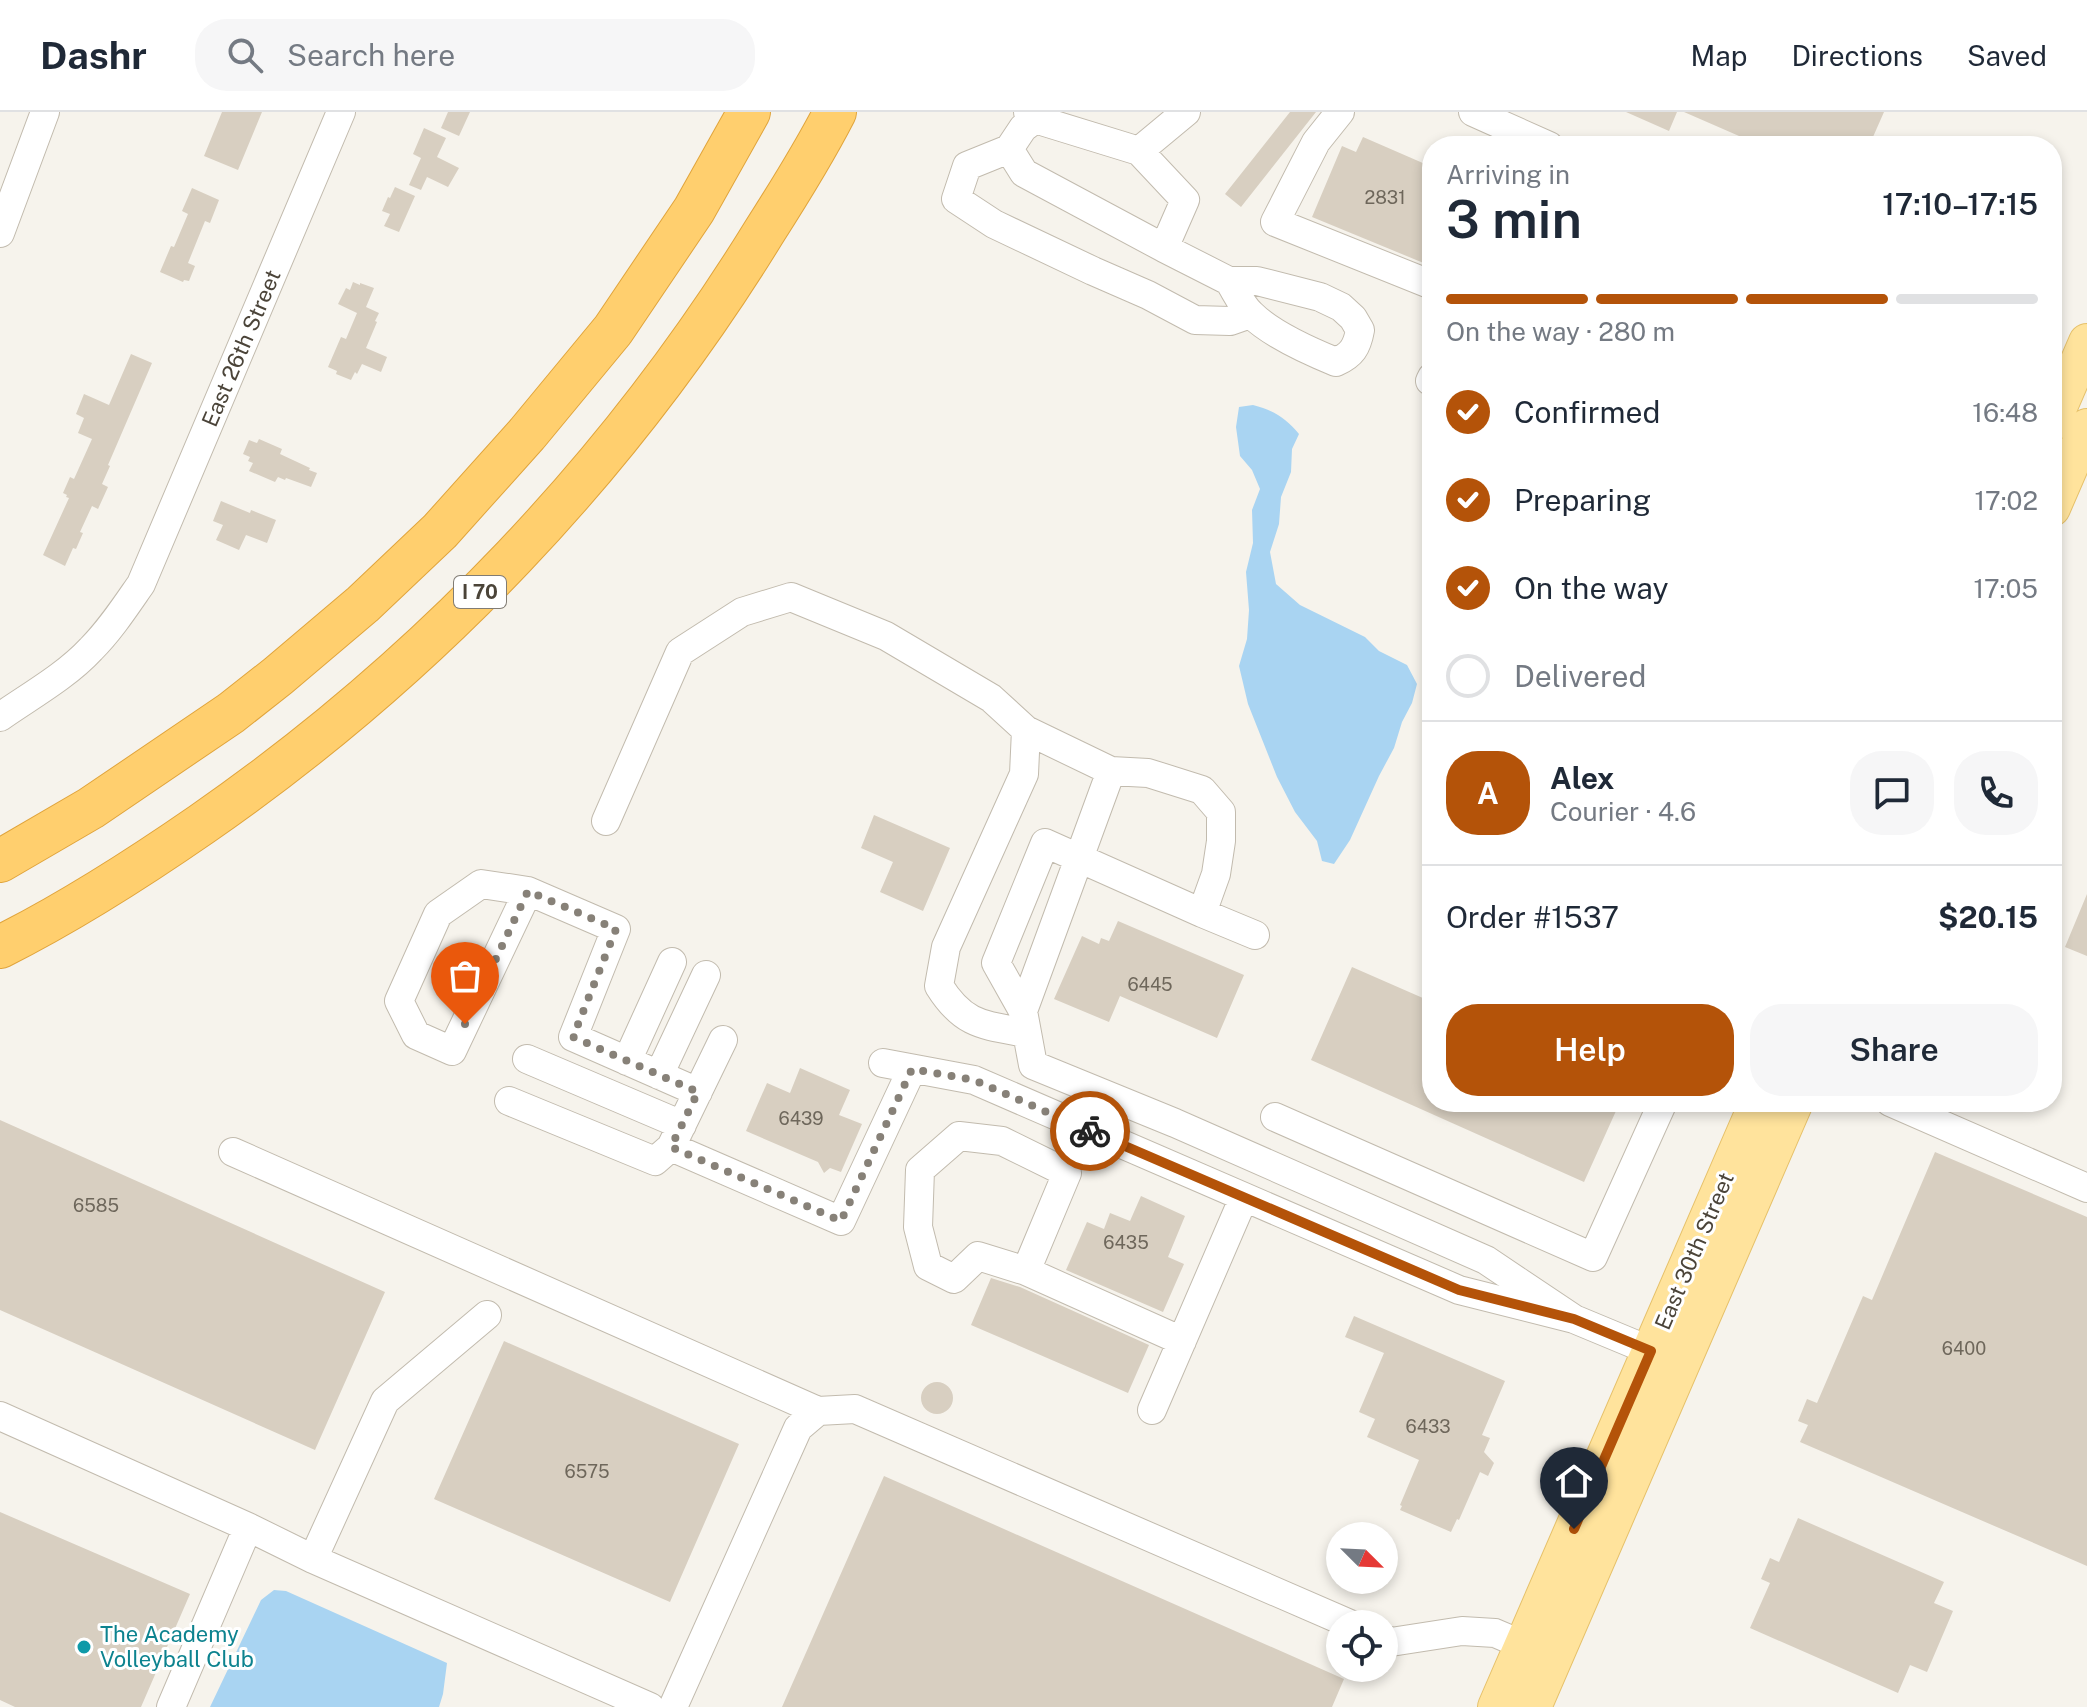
<!DOCTYPE html>
<meta charset="utf-8">
<style>
:root{--surface:#fff;--page:#f6f6f7;--text:#1f2937;--muted:#747a83;--line:#e0e1e3;--accent:#b45309}
body{margin:0;font-family:"Public Sans",sans-serif;background:var(--page);color:var(--text);height:100vh;display:flex;flex-direction:column;font-size:30px;white-space:nowrap}
*{box-sizing:border-box;margin:0}
p{font-size:26px;color:var(--muted)}
.icon{flex:none;width:44px;height:44px;fill:none;stroke:currentColor;stroke-width:2;stroke-linecap:round;stroke-linejoin:round}
.map{position:relative;flex:1;overflow:hidden}
.details{position:absolute;left:1422px;top:24px;width:640px;height:976px;display:flex;flex-direction:column;background:var(--surface);border-radius:32px;box-shadow:0 4px 12px #0003}
.details>*{flex:none}
.needle{width:52px;rotate:114deg}
.buttons{position:absolute;left:1326px;top:1410px;display:grid;gap:16px}
.buttons a{display:grid;place-items:center;width:72px;height:72px;border-radius:50%;background:var(--surface);box-shadow:0 4px 12px #0003;font-size:40px}
.pin{position:absolute;display:grid;place-items:center;width:68px;height:68px;color:#fff;margin:-82px -34px;border-radius:50% 50% 50% 0;rotate:-45deg;box-shadow:0 0 8px #0007}
.pin .icon{rotate:45deg}
.courier{position:absolute;display:grid;place-items:center;width:80px;height:80px;margin:-40px;border:6px solid #b45309;border-radius:50%;background:#fff;color:#222;box-shadow:0 2px 10px #0007}
.head em{font-style:normal;font-weight:600}
.head div{display:flex;flex-direction:column-reverse}
.head{display:flex;align-items:center;justify-content:space-between;height:136px;padding:0 24px}
h1{font-size:52px;font-weight:600;line-height:60px}
.bar{display:grid;grid-template-columns:repeat(4,1fr);gap:12px 8px;align-content:center;height:96px;padding:0 24px}
.bar i{height:10px;border-radius:6px;background:var(--line)}
.bar .current{background:var(--accent)}
.bar p{grid-column:span 4}
.line{display:flex;align-items:center;gap:20px;padding:0 24px;border-top:2px solid var(--line)}
.line div{flex:1}
.round{display:grid;place-items:center;flex:none;width:84px;height:84px;border-radius:32px;background:var(--page)}
ol{padding:0 24px;list-style:none}
li{display:flex;align-items:center;gap:24px;height:88px}
li p{margin-inline-start:auto}
li .icon{padding:8px;border-radius:50%;background:var(--accent);color:#fff;stroke-width:4}
li:last-child{color:var(--muted)}
li i{width:44px;height:44px;border:4px solid var(--line);border-radius:50%}
.primary-button{display:flex;gap:16px;margin-top:auto;padding:16px 24px}
.primary-button a{flex:1;height:92px;border-radius:32px;background:var(--accent);color:#fff;font-size:32px;font-weight:600;line-height:92px;text-align:center}
.primary-button a+a{background:var(--page);color:var(--text)}
header{display:flex;align-items:center;gap:48px;box-sizing:border-box;height:112px;padding:0 40px;background:var(--surface);border-bottom:2px solid var(--line)}
header strong{font-size:38px}
nav{display:flex;gap:44px;margin-inline-start:auto;font-size:28px}
.search{width:560px;height:72px;background:var(--page);display:flex;align-items:center;gap:20px;box-sizing:border-box;padding:0 28px;border-radius:32px;color:var(--muted);font-size:30px}
.map>svg:first-child{display:block}
.water{fill:#a9d4f2}
.building{fill:#d8cfc1}
.lines{fill:none;stroke-linecap:round;stroke-linejoin:round}
.minor-casing{stroke:#c2bbae;stroke-width:30}
.major-casing{stroke:#e6c16a;stroke-width:38}
.highway-casing{stroke:#e0a43c;stroke-width:44}
.minor{stroke:#fff;stroke-width:28}
.major{stroke:#ffe39c;stroke-width:36}
.highway{stroke:#ffcf6e;stroke-width:42}
.done{stroke:#878178;stroke-width:8;stroke-dasharray:0 14.4}
.route{stroke:#b45309;stroke-width:10}
.culture-dot{fill:#0f9aa8;stroke:#fff;stroke-width:3}
.labels{text-anchor:middle;stroke-width:6;stroke-linejoin:round;paint-order:stroke}
.number-label{font-size:18px;fill:#6e675b}
.shield{fill:#fff;stroke:#817c74;stroke-width:2}
.shield-label{font-size:20px;font-weight:bold;fill:#4b4439}
.street-label{font-size:22px;fill:#4b4439;stroke:#fff}
.culture-label{font-size:22px;fill:#0d838f;stroke:#fff;text-anchor:start}
</style>
<header>
<strong>Dashr</strong>
<div class="search"><svg class="icon" aria-label="search" viewBox="0 0 24 24"><circle cx="10" cy="10" r="6"/><path d="M15 15l6 6"/></svg>Search here</div>
<nav><a>Map</a><a>Directions</a><a>Saved</a></nav>
</header>
<div class="map">
<svg width="2087" height="1595" viewBox="0 0 2087 1595">
<rect width="100%" height="100%" fill="#f6f3ec"/>
<!-- water -->
<path class="water" d="M1253,293c20,5 33,13 46,29l-7,15 -1,23 -10,25 -2,27 -9,28 6,32 24,21 65,32 14,14 28,14 10,19 -5,19 -10,19 -8,26 -15,28 -29,64 -16,24 -12,-3 -5,-20 -22,-29 -18,-35 -29,-73 -9,-38 8,-27 2,-29 -3,-38 7,-29 -1,-33 8,-21 -8,-19 -12,-14 -4,-29 3,-20z
M274,1478l12,1 161,72 -4,31 -4,13h-229l51,-107z"/>
<!-- building -->
<path class="building" d="M222,0h40l-24,58 -34,-14z
M448,0h22l-11,24 -18,-8z
M1290,0h26l-75,95 -16,-13z
M1626,0h51l-8,19z
M1684,0h200l-15,34h-107z
M424,16l22,10 -9,19 22,11 -11,19 -21,-10 -6,13 -12,-5 12,-27 -8,-4z
M1363,25l69,30v84l-6,13 -114,-47 30,-71 14,6z
M395,75l20,9 -16,36 -15,-6 6,-12 -8,-3 6,-14 2,1z
M192,76l27,12 -9,23 -5,-2 -17,42 7,3 -6,15 -5,-1 -1,2 -23,-10 11,-26 3,1 14,-33 -6,-3z
M353,170l7,3v-2l14,5 -8,19 13,6 -4,8 2,1 -11,26 21,9 -6,15 -19,-8 -5,10 -2,-2 -4,8 -15,-6 1,-3 -9,-4 13,-30 5,2 11,-26 -19,-9 8,-16 4,2z
M131,242l21,9 -44,102 2,1 -8,18 6,3 -10,22 -6,-3 -12,26 3,1 -7,16 -3,-1 -8,18 -22,-11 26,-57 -3,-1 1,-2 -4,-2 7,-16 4,2 18,-40 -14,-6 6,-15 -8,-4 8,-20 25,11z
M259,327l23,10 -2,5 30,14 -1,2 8,3 -6,14 -25,-9 -1,2 -7,-3 -3,5 -26,-11 4,-8 -5,-2 2,-4 -7,-3 6,-14 8,3z
M221,389l29,12 1,-3 25,10 -9,23 -21,-8 -7,15 -23,-10 7,-15 -10,-4z
M874,703l76,33 -27,63 -43,-19 13,-30 -32,-14z
M2087,782v62l-22,-9z
M1118,809l126,54 -27,63 -97,-42 -11,26 -55,-23 28,-63 17,8 2,-6 8,3z
M1352,855l80,35v100h188l-36,80 -273,-122z
M800,956l50,22 -11,25 23,9 -21,48 -11,-4 -6,5 -6,-11 -72,-31 21,-48 23,10z
M0,1008l385,172 -70,158 -315,-140z
M1935,1040l152,65v349l-287,-124 8,-17 -10,-4 9,-22 10,4 46,-107 9,4z
M1141,1084l44,20 -17,41 16,7 -21,48 -97,-42 21,-48 17,7 6,-16 20,8z
M991,1166l29,9 129,58 -21,48 -157,-68z
M1354,1204l151,65 -23,54 8,3 -6,14 10,11 -6,13 -8,-4 -21,48 -2,-1 -6,13 -51,-22 2,-4 -2,-1 19,-45 -52,-23 8,-18 -16,-7 25,-59 -39,-16z
M504,1229l235,103 -69,158 -236,-103z
M921 1286a16 16 0 1 1 32 0a16 16 0 1 1-32 0Z
M884,1364l460,203 -12,28h-550z
M0,1400l190,82 -49,113h-126l-15,-7z
M1798,1406l146,64 -10,21 19,8 -26,61 -17,-7 -12,28 -148,-65 20,-45 -9,-4 9,-21 9,4z"/>
<g class="lines">
<defs>
<path id="minor" d="M1028,0l7,7 104,32
M1186,0l-47,39 46,49 -21,48 65,33h28l63,16 21,10 12,11 7,12c-3,17 -8,25 -24,32 -27,-11 -65,-28 -85,-48 -9,-8 -15,-22 -22,-33
M1340,0l-24,30 -41,80 157,63
M1473,0l76,34
M1035,7l-12,9 -14,21 15,24 140,75
M1009,37l-42,17 -11,33 38,25 99,47 55,24 47,25 35,1 20,-7
M0,121l45,-121
M1432,265l-2,4h2
M0,605c30,-21 66,-41 91,-68 19,-19 34,-42 50,-65l200,-472
M606,709l74,-169 62,-40 49,-15 95,39 105,62 35,32
M528,779l-47,-7 -43,30 -39,87 17,34 36,16 76,-160 88,38 -43,108 125,55
M1202,801l53,22
M1023,899l-27,-48 49,-120 157,70 14,-39 5,-33v-29l-19,-22 -54,-17 -37,-2 -88,240 10,54 142,58 311,137 88,59
M1027,921c-43,-8 -63,-7 -88,-47l7,-39 78,-173 2,-44 85,41
M723,928l-52,107 170,74 71,-152
M527,947l155,66
M627,949l45,-99
M883,951l91,17 485,210 115,29 77,32
M659,963l47,-100
M509,989l146,60 16,-14
M1890,990l197,86
M1275,1005l318,140 70,-155
M233,1040l585,259
M1026,1159l-48,-15 -24,23 -26,-13 -10,-39 2,-57 39,-34 43,5 65,32 -41,98 156,70
M1152,1298l92,-213
M0,1304l248,111
M313,1447l72,-158 102,-86
M1384,1527l7,3 71,-11 33,2 28,12
M171,1595l77,-180 65,32 337,148
M673,1595l125,-279 20,-17 37,-2 495,215"/>
<path id="major" d="M2052,311l35,-81
M2052,396l35,-81
M1496,1595l262,-605
M1533,1595l262,-605"/>
<path id="highway" d="M0,749l91,-53 140,-95 47,-37 85,-72 77,-73 87,-97 86,-104 81,-120 55,-98
M0,835c70,-35 137,-78 202,-123 226,-157 418,-358 562,-592 25,-39 50,-79 71,-120"/>
</defs>
<!-- minor casing -->
<use href="#minor" class="minor-casing"/>
<!-- major casing -->
<use href="#major" class="major-casing"/>
<!-- highway casing -->
<use href="#highway" class="highway-casing"/>
<!-- minor -->
<use href="#minor" class="minor"/>
<!-- major -->
<use href="#major" class="major"/>
<!-- highway -->
<use href="#highway" class="highway"/>
</g>
<g class="lines">
<!-- done -->
<path class="done" d="M465,912l63,-133 88,38 -43,108 125,55 -27,55 170,74 71,-152 62,11 116,51"/>
<!-- route -->
<path class="route" d="M1090,1019l369,159 115,29 77,32 -77,178"/>
</g>
<!-- markers -->
<circle class="culture-dot" cx="84" cy="1535" r="8"/>
<g class="labels">
<!-- number labels -->
<g class="number-label">
<text x="1385" y="92">2831</text>
<text x="1150" y="879">6445</text>
<text x="801" y="1013">6439</text>
<text x="96" y="1100">6585</text>
<text x="1126" y="1137">6435</text>
<text x="1964" y="1243">6400</text>
<text x="1428" y="1321">6433</text>
<text x="587" y="1366">6575</text>
</g>
<!-- shield labels -->
<rect class="shield" x="454" y="464" width="52" height="32" rx="6"/>
<g class="shield-label">
<text x="480" y="487">I 70</text>
</g>
<!-- street labels -->
<g class="street-label">
<text transform="translate(241 236) rotate(-67)" y="8">East 26th Street</text>
<text transform="translate(1694 1139) rotate(-67)" y="8">East 30th Street</text>
</g>
<!-- culture labels -->
<g class="culture-label">
<text x="100" y="1530">The Academy<tspan x="100" dy="25">Volleyball Club</tspan></text>
</g>
</g>
</svg>
<div class="buttons">
<a><svg class="needle" viewBox="-14 -14 28 28"><path d="M0-13l5 13h-10z" fill="#e53935"/><path d="M0 13l5-13h-10z" fill="#747a83"/></svg></a>
<a><svg class="icon" aria-label="locate" viewBox="0 0 24 24"><circle cx="12" cy="12" r="6"/><path d="M12 2v4M12 18v4M2 12h4M18 12h4"/></svg></a>
</div>
<div class="pin" style="left:465px;top:912px;background:#ea580c"><svg class="icon" aria-label="bag" viewBox="0 0 24 24"><path d="M5 8h14l-1 12H6zM9 8a3 3 0 0 1 6 0"/></svg></div>
<div class="pin" style="left:1574px;top:1417px;background:#1f2937"><svg class="icon" aria-label="home" viewBox="0 0 24 24"><path d="M3 11l9-7 9 7M6 9v11h12V9"/></svg></div>
<div class="courier" style="left:1090px;top:1019px"><svg class="icon" aria-label="bike" viewBox="0 0 24 24"><circle cx="6" cy="16" r="4"/><circle cx="18" cy="16" r="4"/><path d="M6 16l4-8h5l3 8M10 8l3 8H6M13 5h3"/></svg></div>
<section class="details">
<div class="head"><div><h1>3 min</h1><p>Arriving in</p></div><em>17:10–17:15</em></div>
<div class="bar"><i class="current"></i><i class="current"></i><i class="current"></i><i></i><p>On the way · 280 m</p></div>
<ol>
<li><svg class="icon" aria-label="check" viewBox="0 0 24 24"><path d="M5 12l5 5 9-10"/></svg>Confirmed<p>16:48</p></li>
<li><svg class="icon" aria-label="check" viewBox="0 0 24 24"><path d="M5 12l5 5 9-10"/></svg>Preparing<p>17:02</p></li>
<li><svg class="icon" aria-label="check" viewBox="0 0 24 24"><path d="M5 12l5 5 9-10"/></svg>On the way<p>17:05</p></li>
<li><i></i>Delivered</li>
</ol>
<div class="line" style="height:144px"><b class="round" style="background:var(--accent);color:#fff">A</b><div><b>Alex</b><p>Courier · 4.6</p></div><a class="round"><svg class="icon" aria-label="chat" viewBox="0 0 24 24"><path d="M4 5h16v11H9l-5 4z"/></svg></a><a class="round"><svg class="icon" aria-label="phone" viewBox="0 0 24 24"><path d="M5 4h4l2 5-3 2q2 4 5 5l2-3 5 2v4C11 20 4 13 5 4z"/></svg></a></div>
<div class="line" style="height:104px"><div>Order #1537</div><b>$20.15</b></div>
<div class="primary-button"><a>Help</a><a>Share</a></div>
</section>
</div>
